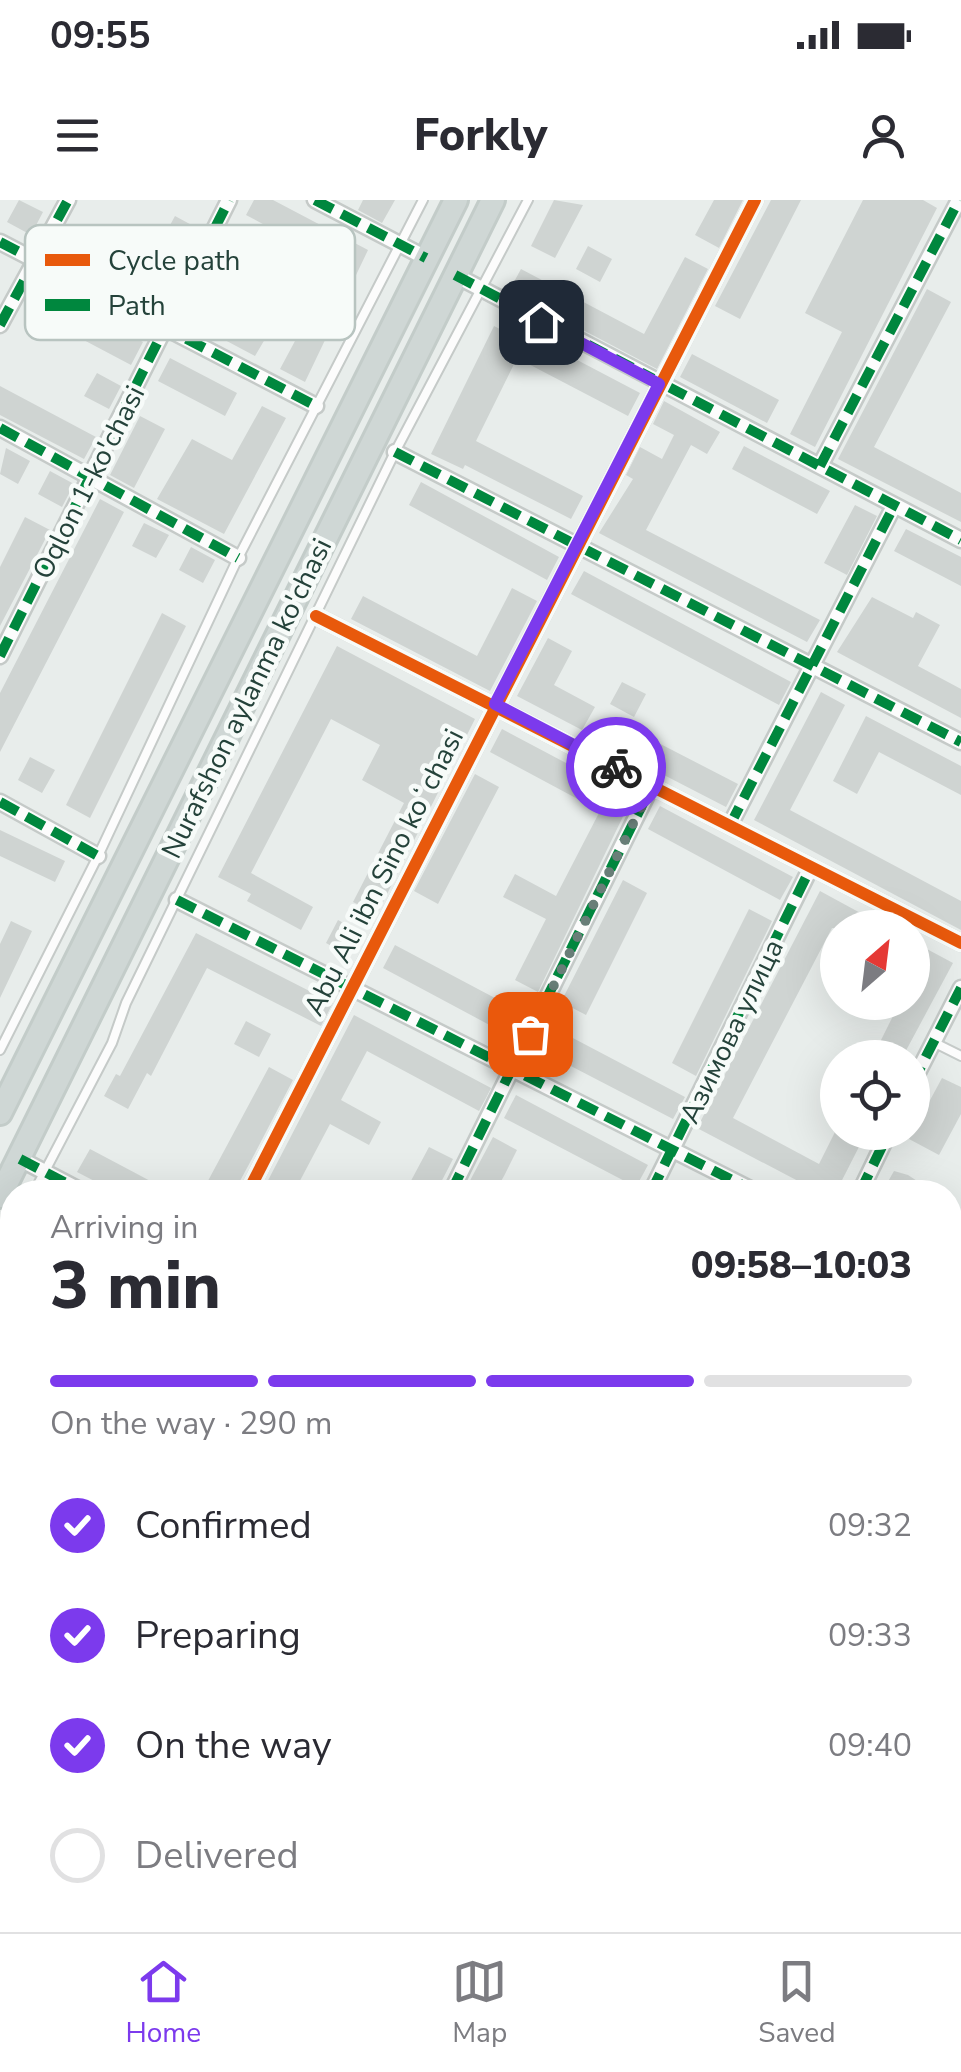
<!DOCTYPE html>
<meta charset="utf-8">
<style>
:root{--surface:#fff;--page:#f2f2f3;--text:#2b2b33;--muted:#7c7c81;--line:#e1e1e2;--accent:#7c3aed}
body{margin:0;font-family:"Nunito Sans",sans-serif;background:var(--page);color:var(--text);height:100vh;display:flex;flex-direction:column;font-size:38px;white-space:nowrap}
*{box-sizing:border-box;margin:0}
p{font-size:32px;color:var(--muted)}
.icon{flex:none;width:55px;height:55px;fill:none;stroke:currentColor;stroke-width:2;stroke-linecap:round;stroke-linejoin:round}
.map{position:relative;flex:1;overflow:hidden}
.drawer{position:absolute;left:0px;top:980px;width:962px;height:752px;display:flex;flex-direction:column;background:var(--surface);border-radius:40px 40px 0 0;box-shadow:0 10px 40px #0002}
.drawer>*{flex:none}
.needle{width:65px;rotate:28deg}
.fabs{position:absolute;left:820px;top:710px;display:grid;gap:20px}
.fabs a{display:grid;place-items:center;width:110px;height:110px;border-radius:50%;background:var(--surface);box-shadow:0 10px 40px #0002;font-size:50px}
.pin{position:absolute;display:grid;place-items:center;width:85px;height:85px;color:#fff;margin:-42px;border-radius:20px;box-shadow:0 5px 15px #0006}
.courier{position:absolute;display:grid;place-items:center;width:100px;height:100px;margin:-50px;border:8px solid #7c3aed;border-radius:50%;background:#fff;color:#222;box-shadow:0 2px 12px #0007}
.overview em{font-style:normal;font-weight:800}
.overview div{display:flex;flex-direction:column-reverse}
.overview{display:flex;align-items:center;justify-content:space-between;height:170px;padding:0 50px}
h1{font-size:65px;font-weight:800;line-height:75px}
.bar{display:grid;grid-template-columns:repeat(4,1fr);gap:15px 10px;align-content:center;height:120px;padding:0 50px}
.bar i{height:12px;border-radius:8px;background:var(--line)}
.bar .on{background:var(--accent)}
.bar p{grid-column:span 4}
ol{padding:0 50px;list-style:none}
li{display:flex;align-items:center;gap:30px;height:110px}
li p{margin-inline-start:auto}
li .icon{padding:10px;border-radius:50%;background:var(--accent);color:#fff;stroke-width:4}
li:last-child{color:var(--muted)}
li i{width:55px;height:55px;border:5px solid var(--line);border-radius:50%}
.status{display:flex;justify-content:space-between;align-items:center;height:70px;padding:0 50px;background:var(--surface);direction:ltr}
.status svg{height:28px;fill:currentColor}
header{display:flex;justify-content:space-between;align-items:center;height:130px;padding:0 50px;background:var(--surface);font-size:45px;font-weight:800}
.tabs{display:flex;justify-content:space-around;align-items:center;height:140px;border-top:2px solid var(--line);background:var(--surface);font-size:28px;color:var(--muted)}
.tabs a{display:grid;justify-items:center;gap:5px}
.tabs .on{color:var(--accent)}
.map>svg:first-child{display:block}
.building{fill:#cfd4d2}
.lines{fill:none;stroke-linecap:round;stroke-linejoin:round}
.service-casing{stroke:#c5cac8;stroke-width:12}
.minor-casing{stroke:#c5cac8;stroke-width:19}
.primary-casing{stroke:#c3ccc9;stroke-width:28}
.service{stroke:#fcfcfc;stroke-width:8}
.minor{stroke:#fcfcfc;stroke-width:14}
.primary{stroke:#cfd7d5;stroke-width:22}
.quiet{stroke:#00873e;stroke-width:10;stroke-dasharray:20 10;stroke-linecap:butt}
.cycleway-casing{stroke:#f7fbf9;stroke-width:19}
.cycleway{stroke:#e8590c;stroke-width:12}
.done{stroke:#697e78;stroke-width:10;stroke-dasharray:0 18}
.route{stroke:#7c3aed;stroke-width:12}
.labels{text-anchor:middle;stroke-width:9;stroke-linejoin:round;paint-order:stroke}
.street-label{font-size:28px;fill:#24423a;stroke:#f7fbf9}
.key{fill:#f7fbf9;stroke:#b8c4c0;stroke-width:2.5}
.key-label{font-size:28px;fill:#24423a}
</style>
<div class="status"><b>09:55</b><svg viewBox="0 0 49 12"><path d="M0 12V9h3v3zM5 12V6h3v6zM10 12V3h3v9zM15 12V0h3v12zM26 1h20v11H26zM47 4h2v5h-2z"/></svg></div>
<header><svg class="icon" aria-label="menu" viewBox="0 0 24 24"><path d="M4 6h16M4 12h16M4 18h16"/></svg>Forkly<svg class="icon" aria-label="person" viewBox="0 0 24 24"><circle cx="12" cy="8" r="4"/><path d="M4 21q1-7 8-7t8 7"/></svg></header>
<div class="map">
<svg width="961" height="1732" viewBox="0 0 961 1732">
<rect width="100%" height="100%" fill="#e8edeb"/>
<!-- building -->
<path class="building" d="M19,0l24,12 -12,23 -24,-13z
M254,0h19l95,50 -63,132 -25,-13 38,-71 -5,-3 19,-34 -86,-46z
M363,0h32l-13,23 -24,-13z
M554,0l29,5 -28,53 -24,-12z
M714,0h29l-24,48 -24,-13z
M771,0h30l-61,119 -25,-13z
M863,0h60l14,8 -122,239 -25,-13 52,-102 -37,-19z
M175,16l24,13 -12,22 -24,-13z
M72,24l25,13 -12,23 -25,-13z
M588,46l24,13 -12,23 -24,-13z
M685,57l23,12 -51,100 -148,-78 12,-22 123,65z
M40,87l103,55 -12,23 -104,-55z
M927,89l24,13 -77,145 87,46v29l-123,-63z
M202,98l66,36 -13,22 -66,-35z
M494,126l43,22 4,-7 99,52 -12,23 -111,-58 -41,83 107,55 -12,23 -106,-54 -2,4 -32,-15z
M692,154l87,46 -12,23 -87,-46z
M170,158l67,35 -12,23 -67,-35z
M97,173l24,13 -12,23 -25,-13z
M0,186l96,51 -12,22 -84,-44z
M664,201l56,31 -13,22 -16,-9 -45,85 174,90 -13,22 -208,-109 34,-54 -7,-4 14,-28 22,12 12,-24 -21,-11z
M262,206l24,12 -62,116 -67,-35 35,-60 40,21z
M140,216l25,13 -31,59 -24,-13z
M744,246l86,45 -13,23 -85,-45z
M6,248l24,13 -12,23 -18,-10z
M50,271l24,13 -12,23 -24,-13z
M421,282l138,75 -12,23 -138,-75z
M100,299l24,13 -124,240v-59z
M855,305l22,11 -30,59 -23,-12z
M25,317l25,13 -50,96v-59z
M144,323l25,12 -13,23 -24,-12z
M906,329l55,28v29l-67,-35z
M191,347l24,13 -12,23 -24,-13z
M584,371l207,111 -12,23 -208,-111z
M512,388l25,13 -47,90 -139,-72 12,-23 114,60z
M872,397l41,21 3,-6 24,13 -22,41 43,23v29l-124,-66z
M162,413l24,13 -96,192 -24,-13z
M548,438l24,13 -18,34 41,22 -13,23 -65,-34z
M337,446l138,73 -98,195 -24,-12 51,-99 -42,-23 18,-35 -49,-26 -80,154 62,34 -12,23 -54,-29 4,-7 -33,-17z
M622,482l24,12 -12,23 -24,-13z
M821,492l24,13 -55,105 171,91v29l-207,-110z
M866,516l95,50v29l-82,-43 -22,42 -24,-13z
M502,529l130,69 -94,194 -23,-12 31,-61 -43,-22 12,-23 41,22 44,-85 -110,-59z
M641,534l97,50 -12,23 -97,-50z
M30,557l25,13 -13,23 -24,-13z
M475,574l24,13 -61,117 -24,-13z
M660,606l133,71 -13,23 -132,-71z
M0,630l65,31 -10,21 -55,-26z
M623,680l24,13 -61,122 -25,-13z
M820,691l68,37h-56l-99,190 86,46 16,-32 29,5 -28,55h-17l-122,-64z
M749,709l23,12 -76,155 -24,-13z
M338,720l24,13 -12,23 -24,-13z
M11,721l21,10 -32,67v-54z
M196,733l137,70 -12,23 -114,-58 -56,108 -4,-3 -19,36 -24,-13 12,-22 4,2z
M912,741l41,22 -51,95h-30l28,-56h12z
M395,745l130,69 -13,23 -129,-69z
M354,815l137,73 -5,10 -7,13 -112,-60 -26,49 40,22 -12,23 -39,-21 -36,68h-32z
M246,821l25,13 -12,23 -25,-13z
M550,826l135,71 -12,22 -135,-70z
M269,867l24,13 -39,75 -20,37h-32z
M942,878l19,9v27l-22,41 -30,-16z
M516,895l132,70 -12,22 -132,-69z
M493,937l24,13 -13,26 -9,16h-31z
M429,947l24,12 -17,33h-31z
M90,949l34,18 47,25h-55l-14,-7 -25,-13z
M894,971l14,4 26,17h-52z
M950,1019l11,5v31l-11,-5z
M12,1096v69l-12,24v-69z
M950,1154l11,6v252h-11z
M0,1372h9l3,87h-12z
M950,1438l11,2 -5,92h-6z
M950,1578l11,3v117l-11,-3z"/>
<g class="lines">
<defs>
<path id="service" d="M933,842l28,14
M0,850l98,-194 140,-298 185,-358
M34,992l78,-149 14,-40 269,-551 133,-252
M0,1055l12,-23
M950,1058l11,5
M950,1139l11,4
M4,1282l8,83"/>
<path id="minor" d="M315,0l111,58
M0,42l316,164
M455,75l506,265
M0,125l68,-125
M0,228l238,130
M395,252l566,290
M820,266l139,-266
M316,416l645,327
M0,456l229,-456
M0,602l98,54
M730,625l164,-319
M177,700l579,292
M912,884l49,-96
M20,959l63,33
M248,992l507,-992
M451,992l201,-407
M651,992l159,-323
M860,992l29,-60
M0,1282h4l8,-24"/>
<path id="primary" d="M0,913l456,-913
M0,996l493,-996"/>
</defs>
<!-- service casing -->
<use href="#service" class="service-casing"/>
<!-- minor casing -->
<use href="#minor" class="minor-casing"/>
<!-- primary casing -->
<use href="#primary" class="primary-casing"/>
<!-- service -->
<use href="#service" class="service"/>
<!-- minor -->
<use href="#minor" class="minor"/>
<!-- primary -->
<use href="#primary" class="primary"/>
<!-- quiet -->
<path class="quiet" d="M315,0l111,58
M0,42l316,164
M455,75l506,265
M0,125l68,-125
M0,228l238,130
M395,252l566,290
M820,266l139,-266
M0,456l229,-456
M0,602l98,54
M730,625l164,-319
M177,700l579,292
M912,884l49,-96
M20,959l63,33
M451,992l201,-407
M651,992l159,-323
M860,992l29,-60
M0,1282h4l8,-24"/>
<defs>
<path id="cycleway" d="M316,416l645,327
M248,992l507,-992"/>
</defs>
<!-- cycleway casing -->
<use href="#cycleway" class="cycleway-casing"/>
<!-- cycleway -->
<use href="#cycleway" class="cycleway"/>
</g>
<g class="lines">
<!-- done -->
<path class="done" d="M530,834l122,-249 -36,-18"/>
<!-- route -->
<path class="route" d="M541,122l118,62 -164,320 121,63"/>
</g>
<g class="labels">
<!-- street labels -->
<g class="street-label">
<text transform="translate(88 282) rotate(-63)" y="10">Oqlon 1-ko'chasi</text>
<text transform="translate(246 498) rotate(-64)" y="10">Nurafshon aylanma ko'chasi</text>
<text transform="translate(383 672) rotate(-63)" y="10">Abu Ali ibn Sino koʻchasi</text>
<text transform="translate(731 831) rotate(-64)" y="10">Азимова улица</text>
</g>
</g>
<!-- legend -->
<rect x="25" y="25" width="330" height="115" rx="15" class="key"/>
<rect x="45" y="54" width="45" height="12" fill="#e8590c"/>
<rect x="45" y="99" width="45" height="12" fill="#00873e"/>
<g class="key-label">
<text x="108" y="70">Cycle path</text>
<text x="108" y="115">Path</text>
</g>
</svg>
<div class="fabs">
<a><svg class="needle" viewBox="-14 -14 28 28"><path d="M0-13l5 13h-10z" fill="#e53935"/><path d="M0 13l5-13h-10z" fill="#7c7c81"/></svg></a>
<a><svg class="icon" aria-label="locate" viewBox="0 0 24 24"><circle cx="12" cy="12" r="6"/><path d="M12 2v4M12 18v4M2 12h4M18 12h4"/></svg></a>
</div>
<div class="pin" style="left:530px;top:834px;background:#ea580c"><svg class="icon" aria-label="bag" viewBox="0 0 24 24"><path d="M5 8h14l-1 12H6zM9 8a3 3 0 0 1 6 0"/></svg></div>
<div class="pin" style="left:541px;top:122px;background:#1f2937"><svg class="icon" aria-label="home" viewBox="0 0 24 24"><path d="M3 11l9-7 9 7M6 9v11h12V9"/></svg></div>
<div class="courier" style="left:616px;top:567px"><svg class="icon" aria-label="bike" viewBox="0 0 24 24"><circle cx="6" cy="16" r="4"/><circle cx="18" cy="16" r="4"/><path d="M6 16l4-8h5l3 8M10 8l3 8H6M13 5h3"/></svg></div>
<section class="drawer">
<div class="overview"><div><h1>3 min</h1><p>Arriving in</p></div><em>09:58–10:03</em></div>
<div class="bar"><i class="on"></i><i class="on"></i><i class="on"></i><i></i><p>On the way · 290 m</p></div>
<ol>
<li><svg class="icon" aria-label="check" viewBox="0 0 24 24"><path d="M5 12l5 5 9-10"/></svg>Confirmed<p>09:32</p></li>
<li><svg class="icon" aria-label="check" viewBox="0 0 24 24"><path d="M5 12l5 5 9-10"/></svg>Preparing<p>09:33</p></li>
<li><svg class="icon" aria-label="check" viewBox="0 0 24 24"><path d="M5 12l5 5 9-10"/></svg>On the way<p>09:40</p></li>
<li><i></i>Delivered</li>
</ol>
</section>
</div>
<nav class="tabs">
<a class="on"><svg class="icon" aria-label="home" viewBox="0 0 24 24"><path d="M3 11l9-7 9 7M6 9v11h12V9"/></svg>Home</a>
<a><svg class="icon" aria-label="map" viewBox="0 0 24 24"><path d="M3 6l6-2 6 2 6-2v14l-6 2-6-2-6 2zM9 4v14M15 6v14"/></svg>Map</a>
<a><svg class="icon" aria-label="saved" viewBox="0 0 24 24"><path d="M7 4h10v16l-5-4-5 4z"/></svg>Saved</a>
</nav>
